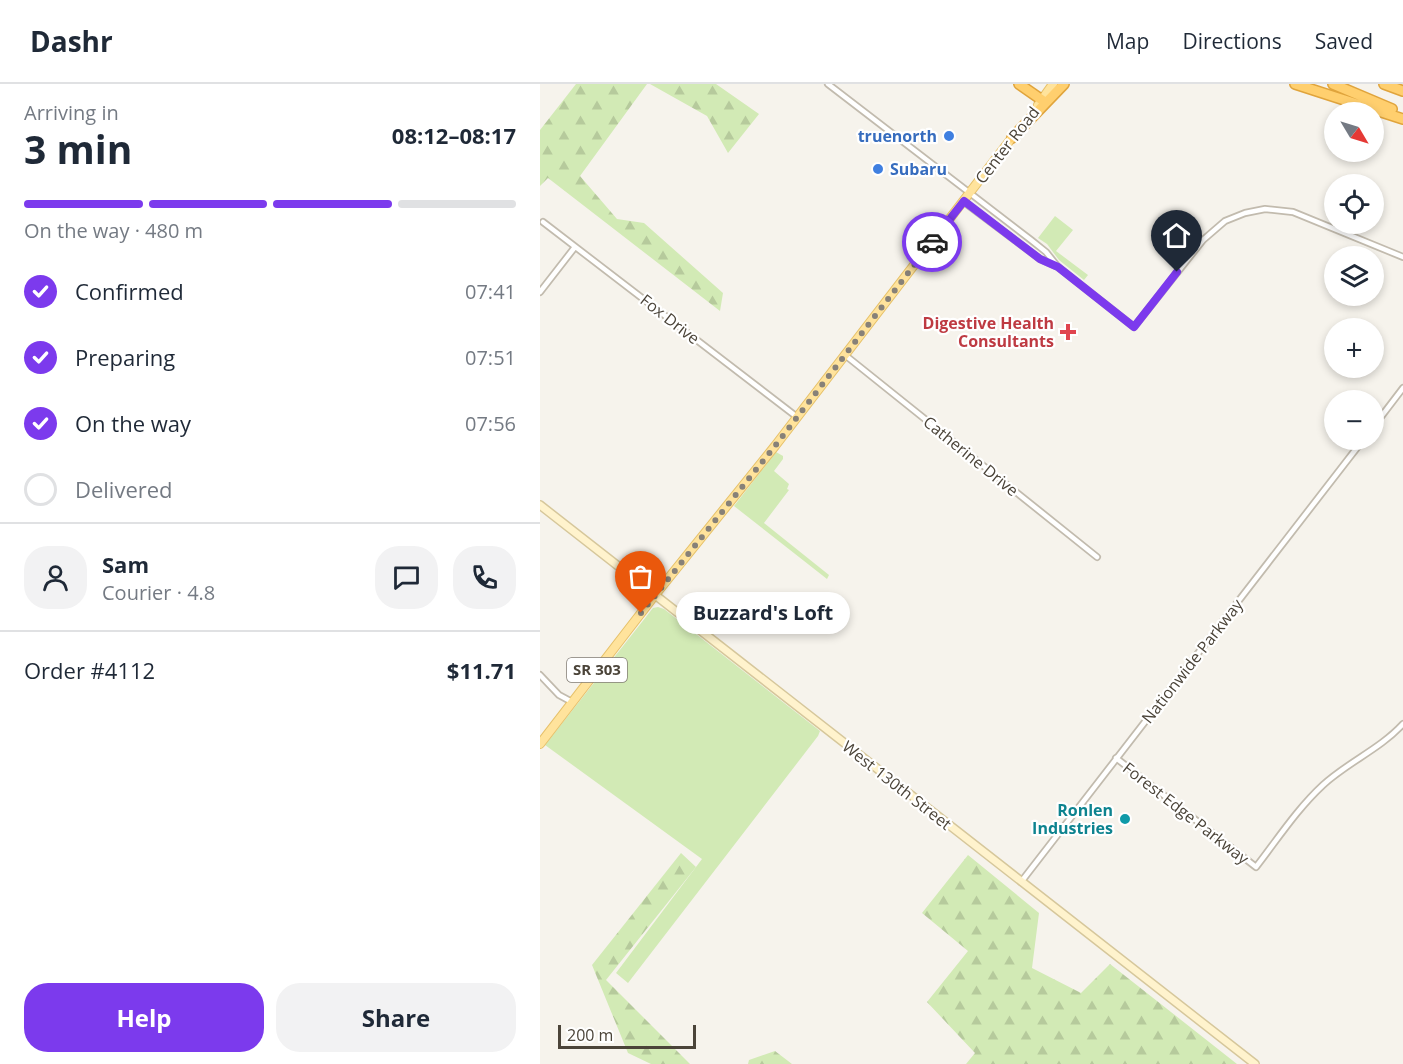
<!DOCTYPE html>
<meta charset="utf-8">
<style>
:root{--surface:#fff;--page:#f2f2f3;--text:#1f2937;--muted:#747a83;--line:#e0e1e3;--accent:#7c3aed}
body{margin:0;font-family:"Open Sans",sans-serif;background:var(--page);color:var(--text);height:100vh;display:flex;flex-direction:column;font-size:22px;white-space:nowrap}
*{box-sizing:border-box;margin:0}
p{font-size:20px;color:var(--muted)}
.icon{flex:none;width:33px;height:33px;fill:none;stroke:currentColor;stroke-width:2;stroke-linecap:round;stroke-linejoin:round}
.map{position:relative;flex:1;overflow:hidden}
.drawer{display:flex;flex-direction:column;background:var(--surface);width:540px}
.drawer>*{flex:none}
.needle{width:39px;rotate:128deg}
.buttons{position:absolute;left:784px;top:18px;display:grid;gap:12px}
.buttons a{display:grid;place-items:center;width:60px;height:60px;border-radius:50%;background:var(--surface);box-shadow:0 3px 9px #0003;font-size:30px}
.scale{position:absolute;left:18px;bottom:15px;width:138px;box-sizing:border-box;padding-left:6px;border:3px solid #4b4439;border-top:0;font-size:16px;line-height:21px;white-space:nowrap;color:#4b4439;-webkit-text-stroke:4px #fff;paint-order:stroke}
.pin{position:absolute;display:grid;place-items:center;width:51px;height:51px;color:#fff;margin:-62px -26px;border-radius:50% 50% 50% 0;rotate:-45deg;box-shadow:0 0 6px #0007}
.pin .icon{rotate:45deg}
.courier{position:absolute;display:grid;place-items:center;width:60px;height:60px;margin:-30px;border:4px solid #7c3aed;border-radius:50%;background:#fff;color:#222;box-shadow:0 2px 8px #0007}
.bubble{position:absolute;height:42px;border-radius:21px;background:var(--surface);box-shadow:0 3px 9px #0003;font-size:20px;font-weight:700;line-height:42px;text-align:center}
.overview em{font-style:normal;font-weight:700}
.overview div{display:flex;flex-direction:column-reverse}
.overview{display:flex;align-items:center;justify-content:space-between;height:102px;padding:0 24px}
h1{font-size:39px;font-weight:700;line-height:45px}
.bar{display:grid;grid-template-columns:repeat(4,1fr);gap:9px 6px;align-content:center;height:72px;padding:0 24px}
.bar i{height:8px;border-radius:4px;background:var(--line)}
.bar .selected{background:var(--accent)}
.bar p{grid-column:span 4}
.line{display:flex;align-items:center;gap:15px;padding:0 24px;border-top:2px solid var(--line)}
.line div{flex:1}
.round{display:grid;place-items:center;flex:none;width:63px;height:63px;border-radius:24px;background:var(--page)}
ol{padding:0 24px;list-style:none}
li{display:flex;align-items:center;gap:18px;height:66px}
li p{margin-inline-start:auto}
li .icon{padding:6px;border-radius:50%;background:var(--accent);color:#fff;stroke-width:4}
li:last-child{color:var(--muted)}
li i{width:33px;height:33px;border:3px solid var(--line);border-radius:50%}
.button{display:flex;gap:12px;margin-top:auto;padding:12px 24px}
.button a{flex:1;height:69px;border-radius:24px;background:var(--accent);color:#fff;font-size:24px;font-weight:700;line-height:69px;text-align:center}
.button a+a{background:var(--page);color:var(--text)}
header{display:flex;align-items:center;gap:36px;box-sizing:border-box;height:84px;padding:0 30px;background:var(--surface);border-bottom:2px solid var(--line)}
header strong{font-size:28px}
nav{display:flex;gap:33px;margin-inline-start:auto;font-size:21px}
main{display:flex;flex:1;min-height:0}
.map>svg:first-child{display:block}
.green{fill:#d2eab5}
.forest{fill:url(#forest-firs)}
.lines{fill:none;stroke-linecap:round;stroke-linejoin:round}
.street-casing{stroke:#c2bbae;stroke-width:8}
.secondary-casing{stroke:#d6c79b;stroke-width:10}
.primary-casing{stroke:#e6c16a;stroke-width:10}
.highway-casing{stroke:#e0a43c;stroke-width:12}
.street{stroke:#fff;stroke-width:4.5}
.secondary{stroke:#fff3cd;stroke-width:7}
.primary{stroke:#ffe39c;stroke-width:8}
.highway{stroke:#ffcf6e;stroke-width:9}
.done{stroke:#878178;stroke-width:6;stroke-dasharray:0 10.8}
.route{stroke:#7c3aed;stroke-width:8}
.shop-dot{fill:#3f7fe0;stroke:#fff;stroke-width:2}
.health-dot{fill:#e0444e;stroke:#fff;stroke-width:2}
.culture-dot{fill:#0f9aa8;stroke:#fff;stroke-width:2}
.labels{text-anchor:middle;stroke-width:4.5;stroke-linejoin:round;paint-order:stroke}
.shield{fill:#fff;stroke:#817c74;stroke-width:1.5}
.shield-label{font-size:15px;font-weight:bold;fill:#4b4439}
.shop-label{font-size:16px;font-weight:bold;fill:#366cbe;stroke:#fff;text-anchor:end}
.street-label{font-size:16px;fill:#4b4439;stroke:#fff}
.health-label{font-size:16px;font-weight:bold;fill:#be3a42;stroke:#fff;text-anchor:end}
.culture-label{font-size:16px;font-weight:bold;fill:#0d838f;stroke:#fff;text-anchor:end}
</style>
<header>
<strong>Dashr</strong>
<nav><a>Map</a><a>Directions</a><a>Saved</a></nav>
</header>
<main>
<section class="drawer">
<div class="overview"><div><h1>3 min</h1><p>Arriving in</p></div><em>08:12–08:17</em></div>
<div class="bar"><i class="selected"></i><i class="selected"></i><i class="selected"></i><i></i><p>On the way · 480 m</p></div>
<ol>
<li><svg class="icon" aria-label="check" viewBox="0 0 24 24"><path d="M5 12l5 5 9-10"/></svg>Confirmed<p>07:41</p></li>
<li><svg class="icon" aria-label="check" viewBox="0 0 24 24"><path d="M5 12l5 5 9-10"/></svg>Preparing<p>07:51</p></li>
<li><svg class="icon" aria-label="check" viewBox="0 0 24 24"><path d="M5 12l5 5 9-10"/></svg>On the way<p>07:56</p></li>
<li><i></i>Delivered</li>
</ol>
<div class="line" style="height:108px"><a class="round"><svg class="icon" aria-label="person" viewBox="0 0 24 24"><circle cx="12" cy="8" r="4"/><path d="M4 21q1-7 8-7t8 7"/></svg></a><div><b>Sam</b><p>Courier · 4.8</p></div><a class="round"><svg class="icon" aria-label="chat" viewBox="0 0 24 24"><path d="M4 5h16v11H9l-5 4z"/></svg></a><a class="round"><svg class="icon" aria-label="phone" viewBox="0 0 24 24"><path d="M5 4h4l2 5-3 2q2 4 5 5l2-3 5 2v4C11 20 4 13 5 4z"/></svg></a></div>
<div class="line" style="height:78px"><div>Order #4112</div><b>$11.71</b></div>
<div class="button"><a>Help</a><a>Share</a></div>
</section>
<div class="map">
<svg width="863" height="980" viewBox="0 0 863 980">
<defs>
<pattern id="forest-firs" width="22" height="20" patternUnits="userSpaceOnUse" patternTransform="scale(1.5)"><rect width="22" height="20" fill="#d2eab5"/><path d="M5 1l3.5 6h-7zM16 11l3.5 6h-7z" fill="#b6ca9c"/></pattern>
</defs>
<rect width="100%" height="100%" fill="#f6f3ec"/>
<!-- green -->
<path class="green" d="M515,132l18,14 -17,21 32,24 -4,5 -25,-20 -12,-16 -9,-6z
M236,368l7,4v3l-9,12 15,13 -2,5 2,1 -25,33 65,52 -2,4 -93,-73z
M118,523l6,2 156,122 -2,5 -190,247 -12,-10 86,-114 -157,-114 108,-137z"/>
<!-- forest -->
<path class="forest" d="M36,0h71l-67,92 37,43 27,4 79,70 -3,18 -172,-133 -8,8v-56z
M110,0h66l43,30 -31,39 -21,-37z
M141,769l15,14 -90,113 84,84h-39l-23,-11 -36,-88z
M428,771l71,58 -7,55 49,25 29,-29 127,100h-271l9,-11 -48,-51 41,-51 -46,-38z
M235,967l17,13h-44l1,-4z"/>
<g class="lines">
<defs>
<path id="street" d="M288,0l203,156 15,12 12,15 76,60 69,-87 22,-19 20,-8 20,-4 28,3 110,45
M424,118l76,57 16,7
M3,138l254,195
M0,208l35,-45
M305,271l252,202
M834,342l29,-38
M0,591l19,20 13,7
M576,674l140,109c21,-27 41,-58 67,-82 25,-23 57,-36 80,-61
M481,798l342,-442"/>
<path id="secondary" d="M0,421l715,559"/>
<path id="primary" d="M498,21l15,-21
M0,660l115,-149 120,-149 239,-311"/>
<path id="highway" d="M479,0l23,16
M755,0l108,35
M793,0l59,25
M844,0l19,7
M472,54l52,-54"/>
</defs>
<!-- street casing -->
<use href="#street" class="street-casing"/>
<!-- secondary casing -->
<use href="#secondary" class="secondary-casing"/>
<!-- primary casing -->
<use href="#primary" class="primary-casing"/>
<!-- highway casing -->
<use href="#highway" class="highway-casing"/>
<!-- street -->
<use href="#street" class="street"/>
<!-- secondary -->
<use href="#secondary" class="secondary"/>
<!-- primary -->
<use href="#primary" class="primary"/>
<!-- highway -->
<use href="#highway" class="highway"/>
</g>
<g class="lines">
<!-- done -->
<path class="done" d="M101,529l134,-167 157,-204"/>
<!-- route -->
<path class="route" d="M392,158l32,-41 76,58 18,8 76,60 43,-55"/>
</g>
<!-- markers -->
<g class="shop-dot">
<circle cx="409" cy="52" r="6"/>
<circle cx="338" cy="85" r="6"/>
</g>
<path class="health-dot" d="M525 239h6v6h6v6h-6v6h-6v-6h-6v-6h6z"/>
<circle class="culture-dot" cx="585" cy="735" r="6"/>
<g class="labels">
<!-- shield labels -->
<rect class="shield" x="27" y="574" width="60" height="24" rx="4.5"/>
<g class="shield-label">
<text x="57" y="591">SR 303</text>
</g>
<!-- shop labels -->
<g class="shop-label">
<text x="397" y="58">truenorth</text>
<text x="350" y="91" text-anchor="start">Subaru</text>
</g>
<!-- street labels -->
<g class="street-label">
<text transform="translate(467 61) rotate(-52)" y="6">Center Road</text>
<text transform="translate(130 235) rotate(38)" y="6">Fox Drive</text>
<text transform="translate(431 372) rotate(39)" y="6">Catherine Drive</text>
<text transform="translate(652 577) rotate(-52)" y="6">Nationwide Parkway</text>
<text transform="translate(357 701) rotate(38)" y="6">West 130th Street</text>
<text transform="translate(646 729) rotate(38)" y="6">Forest Edge Parkway</text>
</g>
<!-- health labels -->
<g class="health-label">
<text x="514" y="245">Digestive Health<tspan x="514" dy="18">Consultants</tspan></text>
</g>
<!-- culture labels -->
<g class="culture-label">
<text x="573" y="732">Ronlen<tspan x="573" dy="18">Industries</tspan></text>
</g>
</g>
</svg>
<div class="buttons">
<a><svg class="needle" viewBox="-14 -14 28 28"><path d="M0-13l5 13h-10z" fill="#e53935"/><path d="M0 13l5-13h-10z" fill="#747a83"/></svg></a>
<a><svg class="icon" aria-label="locate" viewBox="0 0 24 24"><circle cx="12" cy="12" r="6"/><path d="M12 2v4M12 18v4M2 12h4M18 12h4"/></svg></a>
<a><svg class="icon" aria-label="layers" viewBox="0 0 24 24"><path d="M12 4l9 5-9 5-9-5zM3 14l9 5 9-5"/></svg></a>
<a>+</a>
<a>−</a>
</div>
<div class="scale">200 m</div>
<div class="pin" style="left:101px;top:529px;background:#ea580c"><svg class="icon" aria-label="bag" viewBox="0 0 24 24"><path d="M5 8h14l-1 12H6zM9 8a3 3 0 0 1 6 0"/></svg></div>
<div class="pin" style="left:637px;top:188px;background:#1f2937"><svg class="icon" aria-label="home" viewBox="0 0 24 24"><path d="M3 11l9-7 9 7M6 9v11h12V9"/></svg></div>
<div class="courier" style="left:392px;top:158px"><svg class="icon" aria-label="car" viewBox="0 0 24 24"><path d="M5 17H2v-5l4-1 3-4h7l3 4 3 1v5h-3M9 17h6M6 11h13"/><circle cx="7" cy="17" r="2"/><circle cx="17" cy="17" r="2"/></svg></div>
<div class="bubble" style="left:136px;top:508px;width:174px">Buzzard's Loft</div>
</div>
</main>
